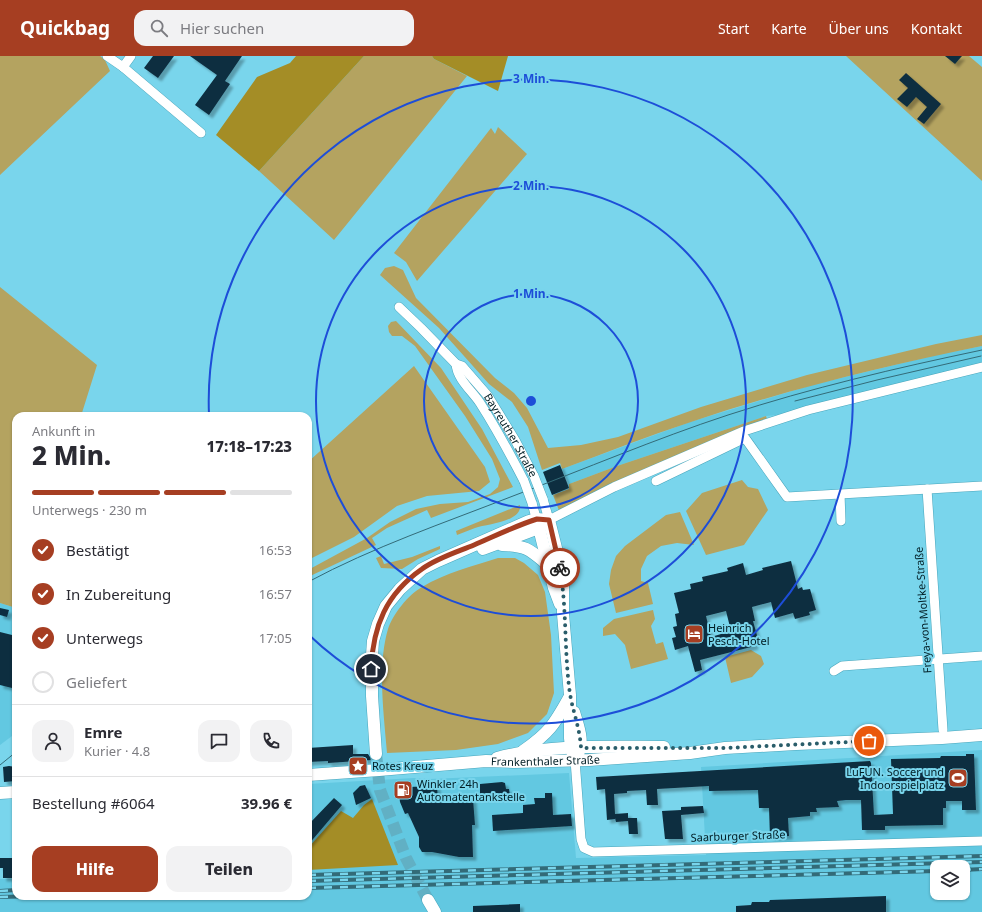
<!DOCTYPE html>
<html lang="de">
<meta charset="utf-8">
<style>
:root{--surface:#fff;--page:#f2f2f3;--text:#2b2b33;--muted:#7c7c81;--line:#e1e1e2;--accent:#a63e22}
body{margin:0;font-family:"Noto Sans",sans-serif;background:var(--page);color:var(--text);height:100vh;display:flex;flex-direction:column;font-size:15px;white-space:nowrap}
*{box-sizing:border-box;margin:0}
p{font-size:13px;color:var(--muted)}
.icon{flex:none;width:22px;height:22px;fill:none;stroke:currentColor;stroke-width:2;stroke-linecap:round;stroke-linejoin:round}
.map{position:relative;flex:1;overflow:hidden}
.drawer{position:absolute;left:12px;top:356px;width:300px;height:488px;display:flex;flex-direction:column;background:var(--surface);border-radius:12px;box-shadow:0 1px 3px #0004}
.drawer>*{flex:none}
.buttons{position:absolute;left:930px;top:804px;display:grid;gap:8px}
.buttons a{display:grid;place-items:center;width:40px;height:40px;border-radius:8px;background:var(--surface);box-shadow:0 1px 3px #0004;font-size:20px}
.pin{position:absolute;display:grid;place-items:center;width:34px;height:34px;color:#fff;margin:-17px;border:2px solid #fff;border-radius:50%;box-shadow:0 1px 4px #0007}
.courier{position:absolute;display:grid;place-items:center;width:40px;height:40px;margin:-20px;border:3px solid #a63e22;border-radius:50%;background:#fff;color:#222;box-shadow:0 1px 5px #0007}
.summary em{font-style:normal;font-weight:800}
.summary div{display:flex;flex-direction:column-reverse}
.summary{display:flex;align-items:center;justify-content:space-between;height:68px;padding:0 20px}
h1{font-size:26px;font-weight:800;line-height:30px}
.bar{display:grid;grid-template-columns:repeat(4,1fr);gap:6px 4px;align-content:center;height:48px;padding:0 20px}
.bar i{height:5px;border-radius:3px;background:var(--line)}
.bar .on{background:var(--accent)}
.bar p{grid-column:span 4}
.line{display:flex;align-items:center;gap:10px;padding:0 20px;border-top:1px solid var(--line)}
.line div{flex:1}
.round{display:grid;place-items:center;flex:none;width:42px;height:42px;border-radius:12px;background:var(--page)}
ol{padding:0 20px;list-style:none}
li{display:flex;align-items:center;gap:12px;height:44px}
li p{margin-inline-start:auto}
li .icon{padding:4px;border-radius:50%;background:var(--accent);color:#fff;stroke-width:4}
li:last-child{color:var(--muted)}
li i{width:22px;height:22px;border:2px solid var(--line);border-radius:50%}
.action{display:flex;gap:8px;margin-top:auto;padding:8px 20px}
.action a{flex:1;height:46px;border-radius:12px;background:var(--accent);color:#fff;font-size:16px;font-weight:800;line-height:46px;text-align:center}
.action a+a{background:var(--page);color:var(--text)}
header{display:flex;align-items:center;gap:24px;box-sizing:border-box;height:56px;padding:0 20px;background:var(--accent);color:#fff}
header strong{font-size:19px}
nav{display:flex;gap:22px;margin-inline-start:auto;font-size:14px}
.search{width:280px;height:36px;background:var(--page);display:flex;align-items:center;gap:10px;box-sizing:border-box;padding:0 14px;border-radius:12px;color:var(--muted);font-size:15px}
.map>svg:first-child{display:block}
.built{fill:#62c8e1;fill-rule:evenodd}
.green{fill:#b4a360}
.forest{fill:#a48d26}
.building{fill:#0f2e3f;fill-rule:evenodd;filter:url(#shadow)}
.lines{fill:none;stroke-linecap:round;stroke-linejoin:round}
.tertiary-tunnel{stroke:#61b0c4;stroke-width:12;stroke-dasharray:12 6;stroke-linecap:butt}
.minor-casing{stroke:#47a5bb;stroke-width:10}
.tertiary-casing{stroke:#47a5bb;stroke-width:13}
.minor{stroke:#fff;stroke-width:9}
.tertiary{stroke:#fff;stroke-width:12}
.tram{stroke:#336b78;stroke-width:1}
.rail-casing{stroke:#336b78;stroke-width:4}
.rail{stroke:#79d5ec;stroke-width:2.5;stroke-dasharray:8;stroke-linecap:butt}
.minor-bridge-casing{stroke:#47a5bb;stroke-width:10;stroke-linecap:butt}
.minor-bridge{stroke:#fff;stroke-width:9}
.done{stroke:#2a5d6a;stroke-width:4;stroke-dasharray:0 7.2}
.route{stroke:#a63e22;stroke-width:5}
.ring{fill:none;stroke:#1d4ed8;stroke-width:2}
.labels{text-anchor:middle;stroke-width:4;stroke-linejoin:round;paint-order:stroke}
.street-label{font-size:11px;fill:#001d24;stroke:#79d5ec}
.poi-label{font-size:11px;fill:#001d24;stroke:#79d5ec;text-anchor:start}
.centre{fill:#1d4ed8;stroke:#79d5ec;stroke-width:2}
.ring-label{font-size:12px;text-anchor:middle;font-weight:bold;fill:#1d4ed8;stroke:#79d5ec;stroke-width:4;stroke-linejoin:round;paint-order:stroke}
</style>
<header>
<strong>Quickbag</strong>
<div class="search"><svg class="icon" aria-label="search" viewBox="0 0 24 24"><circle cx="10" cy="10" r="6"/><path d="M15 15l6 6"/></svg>Hier suchen</div>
<nav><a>Start</a><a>Karte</a><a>Über uns</a><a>Kontakt</a></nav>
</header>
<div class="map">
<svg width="982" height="856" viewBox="0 0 982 856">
<defs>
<filter id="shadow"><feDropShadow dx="3.5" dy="3.5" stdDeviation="1" flood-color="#0004"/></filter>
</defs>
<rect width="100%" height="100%" fill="#79d5ec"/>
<!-- built -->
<path class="built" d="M982,290v18l-71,17 -134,34 -11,1 -149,50 -48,18 -7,-15 128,-47 122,-37 124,-30z
M0,547l16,5v125l-16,12z
M982,694v162h-982v-33h16v17h292v-112l106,-6 16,1 139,-6 7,85 130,-3 -5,-88zM937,811h26v26h-26z"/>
<!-- green -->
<path class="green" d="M0,0h100l5,4 5,11 -110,104z
M364,0h68l2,3 33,17 -133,164 -75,-69z
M846,0h123l13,11v114z
M498,71l29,27 -110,127 -11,-19 -12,-9 97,-125 4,6z
M394,210l9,4 13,28 79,80 19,15 13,15 21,40 33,-3 37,-8 83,-30 106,-32 129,-31 46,-9v11c-98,20 -196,44 -291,76 -43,14 -86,31 -129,47l-2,-6 -18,7 -14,-43 -16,-25 -23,-18 -50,-56 -59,-53 5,-7z
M0,231l97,78 -16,51h-65v192l-16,-5z
M396,265l45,47 41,61 31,58 -82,31 -4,-8 -40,18 -15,10 4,7 -68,32v-7l59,-32 23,-16 26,-13 24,-5 28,-2 22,-8 8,-7 2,-8 -8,-20 -27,-43 -50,-70 -13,-10h-10l-3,-4 -1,-6 3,-4z
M414,310l71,101 5,15 -11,9 -52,5 -30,10 -43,31 -46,23v-98z
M766,360l1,3 -151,70 -54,29 -9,-23 16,-6v-5l48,-18z
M742,424l6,7 10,2 10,21 -24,35 -38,10 -20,-44 16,-18z
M520,449c2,17 -33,19 -45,23 -6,2 -12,5 -18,7l-1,-4z
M680,456l14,33 -17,-2 -16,3 -14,10 -6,13v12l7,2 5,21 -37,9 -7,-29 2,-14 5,-14 9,-10 41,-31z
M440,490v3l-22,10 -16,10 -21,-1 -5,-10 5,-2 3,8 28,-7z
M498,502h17l9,5 14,12 7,17 6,43 3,58 -7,21 -19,19 -30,11 -42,6 -69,3c-3,-38 -10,-87 1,-124 5,-15 20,-34 34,-42 23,-14 51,-21 76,-29z
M653,554l2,9 -4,7 5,18 7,-2 5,17 -37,10 -6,-24 -10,-11 -12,2v-8l11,-9z
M751,594l10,6 3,8 -12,13 -21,6 -6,-26z"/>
<!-- forest -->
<path class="forest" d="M296,0h68l-105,115 -43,-36 41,-58 33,-14z
M432,0h76l-10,35 -64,-32z
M372,743l26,66 -90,5v-22l33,-37 12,7 11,-13z"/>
<!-- building -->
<path class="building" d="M153,0h21l-16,22 -14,-10z
M190,0h52l-17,25 5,3 -21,31 -14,-10 22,-30z
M945,0h17l-7,8z
M906,17l35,31 -17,20 -7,-5 10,-12 -11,-10 -9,10 -10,-8 11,-11 -9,-8z
M560,409l9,23 -17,7 -9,-23z
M791,505l7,28 4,-2 1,3 7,-1 6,21 -7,2 1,3 -15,4 -2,-6 -18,5 -4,-16 -19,5 3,14h-2l5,18 -4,2 1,5 -55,14 2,10 -7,2 -7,-26 -13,4 -3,-12 4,-1 -3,-10 4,-1 -2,-12 4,-1 -5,-20 17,-4 -1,-5 13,-3 -1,-4 26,-6 -1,-3 16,-5 3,12 17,-5 -1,-2zM726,555l5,20 -20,6 -5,-21z
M0,552l9,2 -2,7 -7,-2z
M0,576l16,4v53l-16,-4z
M353,689v9h15l4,6 -44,3v-2l-20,1v-14z
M966,698h8l2,56h-14v-9h-16v7h-3v17l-58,1v4h-23l-1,-30h-15l-9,1 2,6 -23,1 1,4h-7v4l-22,2 1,18 -19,1 -1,-29h-10l-1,-18 -49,1v-5l-52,3 1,16h-11l-1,-15 -19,1v2l-13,1 1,20 13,-1v5h9l1,16h-9l-1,-13 -12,1 -1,-4v1l-8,1 -2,-31 -8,1 -1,-13 274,-16 1,2 3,52 19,-1 -2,-55 49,-1 1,-2h25z
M9,710l7,1v14l-12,1 -1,-15z
M502,726l3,1 1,6h3l1,7 -30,2v-14z
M365,729l6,13 -15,7 -3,-12 7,-7z
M408,729v2l29,-1 1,15 35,-2 2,26h-3l1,32h-14l-27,-5h-10l-3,-5v-10l-11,-24 -3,1 -5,-12 -2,-16z
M545,737h7l1,22 18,-1 1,12 -79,5 -1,-16 31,-2v-8l12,-1 -1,-6h11z
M334,742l8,7 -34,40v-20z
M703,750l1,7 -23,2 2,24h-18l-3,-28 19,-1v3v-6z
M0,802h16v20h-13v-10h-3z
M886,840v16h-150v-6l15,-1 1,-3h17l1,-2z
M520,848v8h-47v-6z"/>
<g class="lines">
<!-- tertiary-tunnel -->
<path class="tertiary-tunnel" d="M376,698l4,36 26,68 22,42"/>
<defs>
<g id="minor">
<path d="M107,0l16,11 78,66"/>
<path d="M123,11l8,-11"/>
<path id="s1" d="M399,251l22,21 35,36 6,2 26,30 27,44 19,36"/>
<path d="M456,308c1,15 16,27 24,39 16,25 30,51 44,78"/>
<path d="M656,425l89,-43 42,59 195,-11"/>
<path d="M927,433l16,241"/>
<path d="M840,438l1,27"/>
<path d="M543,443l6,21 65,-33 130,-56 64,-21 174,-43"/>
<path d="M532,447l6,22"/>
<path d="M834,615l8,-5 140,-10"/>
<path d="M575,704l6,79 3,9 9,4 389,-11"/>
</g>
<g id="tertiary">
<path d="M549,464l10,40 4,26v28l7,81v43l1,10 4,12"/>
<path d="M539,472l15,60 6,16"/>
<path d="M502,489c25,1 27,4 46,20"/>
<path d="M483,493l56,-21 10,-8"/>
<path d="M574,656c4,14 11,29 3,44"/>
<path d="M523,695c26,-18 31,-26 46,-53"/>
<path d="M376,698l-4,-58v-41l1,-14 5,-17 8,-18 14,-17 22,-20 16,-8 91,-40 8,-2 12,1"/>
<path d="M497,702c54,-14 112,-11 167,-11"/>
<path id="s2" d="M308,719l71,-5 107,-9 28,1 75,-2 101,-7 35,-5 71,-4 146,-6 40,-3"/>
<path d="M0,737l16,-1"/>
<path d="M428,844l7,12"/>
</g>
</defs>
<!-- minor casing -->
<use href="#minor" class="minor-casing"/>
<!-- tertiary casing -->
<use href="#tertiary" class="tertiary-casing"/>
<!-- minor -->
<use href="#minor" class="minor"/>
<!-- tertiary -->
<use href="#tertiary" class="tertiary"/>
<!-- tram -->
<path class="tram" d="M795,345l82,-21 104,-24
M308,526c65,-35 136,-59 205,-86 72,-27 142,-57 215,-81 83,-27 168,-47 254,-65
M0,709l16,-13"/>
<defs>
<path id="rail" d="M963,814l19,-1
M308,819l674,-19
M308,825l674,-19
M308,832l629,-17
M0,835l16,-1
M0,841l40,-1"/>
</defs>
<!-- rail casing -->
<use href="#rail" class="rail-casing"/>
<!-- rail -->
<use href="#rail" class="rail"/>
<defs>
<path id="minor-bridge" d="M534,420l9,23
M524,425l8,22"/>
</defs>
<!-- minor-bridge casing -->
<use href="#minor-bridge" class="minor-bridge-casing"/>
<!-- minor-bridge -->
<use href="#minor-bridge" class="minor-bridge"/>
</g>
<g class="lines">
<!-- done -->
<path class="done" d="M560,512c7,42 4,84 10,126 3,18 10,35 11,54h144l144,-7"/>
<!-- route -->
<path class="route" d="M371,613c2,-43 15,-75 51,-100 15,-11 35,-17 52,-24 21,-9 41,-19 63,-26l12,1 11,48"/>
</g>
<!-- distance rings -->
<g class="ring">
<circle cx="531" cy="345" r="107"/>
<circle cx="531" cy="345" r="215"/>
<path d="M209 359A322 322 0 1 1 309 579"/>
</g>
<!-- icons -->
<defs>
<symbol id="hotel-square" viewBox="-11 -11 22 22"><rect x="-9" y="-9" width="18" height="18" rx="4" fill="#a63e22" stroke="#79d5ec"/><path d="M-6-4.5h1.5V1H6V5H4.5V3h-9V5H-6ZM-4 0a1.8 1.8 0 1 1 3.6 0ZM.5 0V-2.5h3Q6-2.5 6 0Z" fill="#fff"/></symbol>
<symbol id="sight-square" viewBox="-11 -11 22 22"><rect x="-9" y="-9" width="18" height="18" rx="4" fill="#a63e22" stroke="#79d5ec"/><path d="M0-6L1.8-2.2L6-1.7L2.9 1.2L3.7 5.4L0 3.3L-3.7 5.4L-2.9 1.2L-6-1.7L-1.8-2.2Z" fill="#fff"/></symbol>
<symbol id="stadium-square" viewBox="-11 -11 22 22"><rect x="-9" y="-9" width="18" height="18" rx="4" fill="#a63e22" stroke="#79d5ec"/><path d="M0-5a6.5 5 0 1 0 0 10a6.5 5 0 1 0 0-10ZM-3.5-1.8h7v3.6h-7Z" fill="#fff"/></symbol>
<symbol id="fuel-square" viewBox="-11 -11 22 22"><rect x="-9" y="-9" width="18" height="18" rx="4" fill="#a63e22" stroke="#79d5ec"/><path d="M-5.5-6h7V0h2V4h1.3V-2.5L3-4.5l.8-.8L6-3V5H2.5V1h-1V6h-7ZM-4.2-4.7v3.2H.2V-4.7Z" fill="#fff"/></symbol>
</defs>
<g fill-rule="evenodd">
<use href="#hotel-square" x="683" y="567" width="22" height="22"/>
<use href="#sight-square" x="347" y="699" width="22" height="22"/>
<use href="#stadium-square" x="947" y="711" width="22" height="22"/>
<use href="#fuel-square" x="392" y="723" width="22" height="22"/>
</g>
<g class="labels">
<!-- street labels -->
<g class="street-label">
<text dy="4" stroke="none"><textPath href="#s1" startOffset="172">Bayreuther Straße</textPath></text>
<text transform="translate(923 554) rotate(-94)" y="4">Freya-von-Moltke-Straße</text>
<text dy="4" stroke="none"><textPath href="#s2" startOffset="238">Frankenthaler Straße</textPath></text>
<text transform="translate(738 780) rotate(-2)" y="4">Saarburger Straße</text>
</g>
<!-- poi labels -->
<g class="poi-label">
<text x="708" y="576">Heinrich<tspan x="708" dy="13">Pesch-Hotel</tspan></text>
<text x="372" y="714">Rotes Kreuz</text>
<text x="944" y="720" text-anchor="end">LuFUN. Soccer und<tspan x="944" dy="13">Indoorspielplatz</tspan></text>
<text x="417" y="732">Winkler 24h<tspan x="417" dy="13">Automatentankstelle</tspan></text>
</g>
</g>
<circle cx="531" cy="345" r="6" class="centre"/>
<g class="ring-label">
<text x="531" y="27">3 Min.</text>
<text x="531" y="134">2 Min.</text>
<text x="531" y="242">1 Min.</text>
</g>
</svg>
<div class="buttons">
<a><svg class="icon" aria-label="layers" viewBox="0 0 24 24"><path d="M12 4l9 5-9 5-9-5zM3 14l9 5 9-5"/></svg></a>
</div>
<div class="pin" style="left:869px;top:685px;background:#ea580c"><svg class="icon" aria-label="bag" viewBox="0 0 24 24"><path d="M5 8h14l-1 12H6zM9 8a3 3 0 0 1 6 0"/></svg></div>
<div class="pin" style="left:371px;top:613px;background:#1f2937"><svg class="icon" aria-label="home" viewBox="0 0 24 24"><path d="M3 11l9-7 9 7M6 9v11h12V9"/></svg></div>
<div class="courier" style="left:560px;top:512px"><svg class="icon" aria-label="bike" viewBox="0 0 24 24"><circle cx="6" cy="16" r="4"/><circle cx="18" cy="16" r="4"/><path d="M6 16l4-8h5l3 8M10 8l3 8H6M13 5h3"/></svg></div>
<section class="drawer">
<div class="summary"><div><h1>2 Min.</h1><p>Ankunft in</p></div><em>17:18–17:23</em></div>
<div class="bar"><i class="on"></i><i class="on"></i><i class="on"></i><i></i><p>Unterwegs · 230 m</p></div>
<ol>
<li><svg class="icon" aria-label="check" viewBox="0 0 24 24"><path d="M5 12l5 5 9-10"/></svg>Bestätigt<p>16:53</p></li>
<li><svg class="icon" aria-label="check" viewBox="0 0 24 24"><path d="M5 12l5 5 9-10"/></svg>In Zubereitung<p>16:57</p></li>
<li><svg class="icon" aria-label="check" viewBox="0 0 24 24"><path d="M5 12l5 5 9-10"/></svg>Unterwegs<p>17:05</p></li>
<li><i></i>Geliefert</li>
</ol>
<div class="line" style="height:72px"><a class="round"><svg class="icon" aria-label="person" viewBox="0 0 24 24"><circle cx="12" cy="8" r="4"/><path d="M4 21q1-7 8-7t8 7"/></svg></a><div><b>Emre</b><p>Kurier · 4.8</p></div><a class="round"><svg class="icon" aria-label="chat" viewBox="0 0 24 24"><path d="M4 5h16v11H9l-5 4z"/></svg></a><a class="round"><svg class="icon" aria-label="phone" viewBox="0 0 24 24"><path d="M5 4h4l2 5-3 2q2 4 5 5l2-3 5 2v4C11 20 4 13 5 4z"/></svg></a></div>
<div class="line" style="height:52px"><div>Bestellung #6064</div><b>39.96 €</b></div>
<div class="action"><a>Hilfe</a><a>Teilen</a></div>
</section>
</div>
